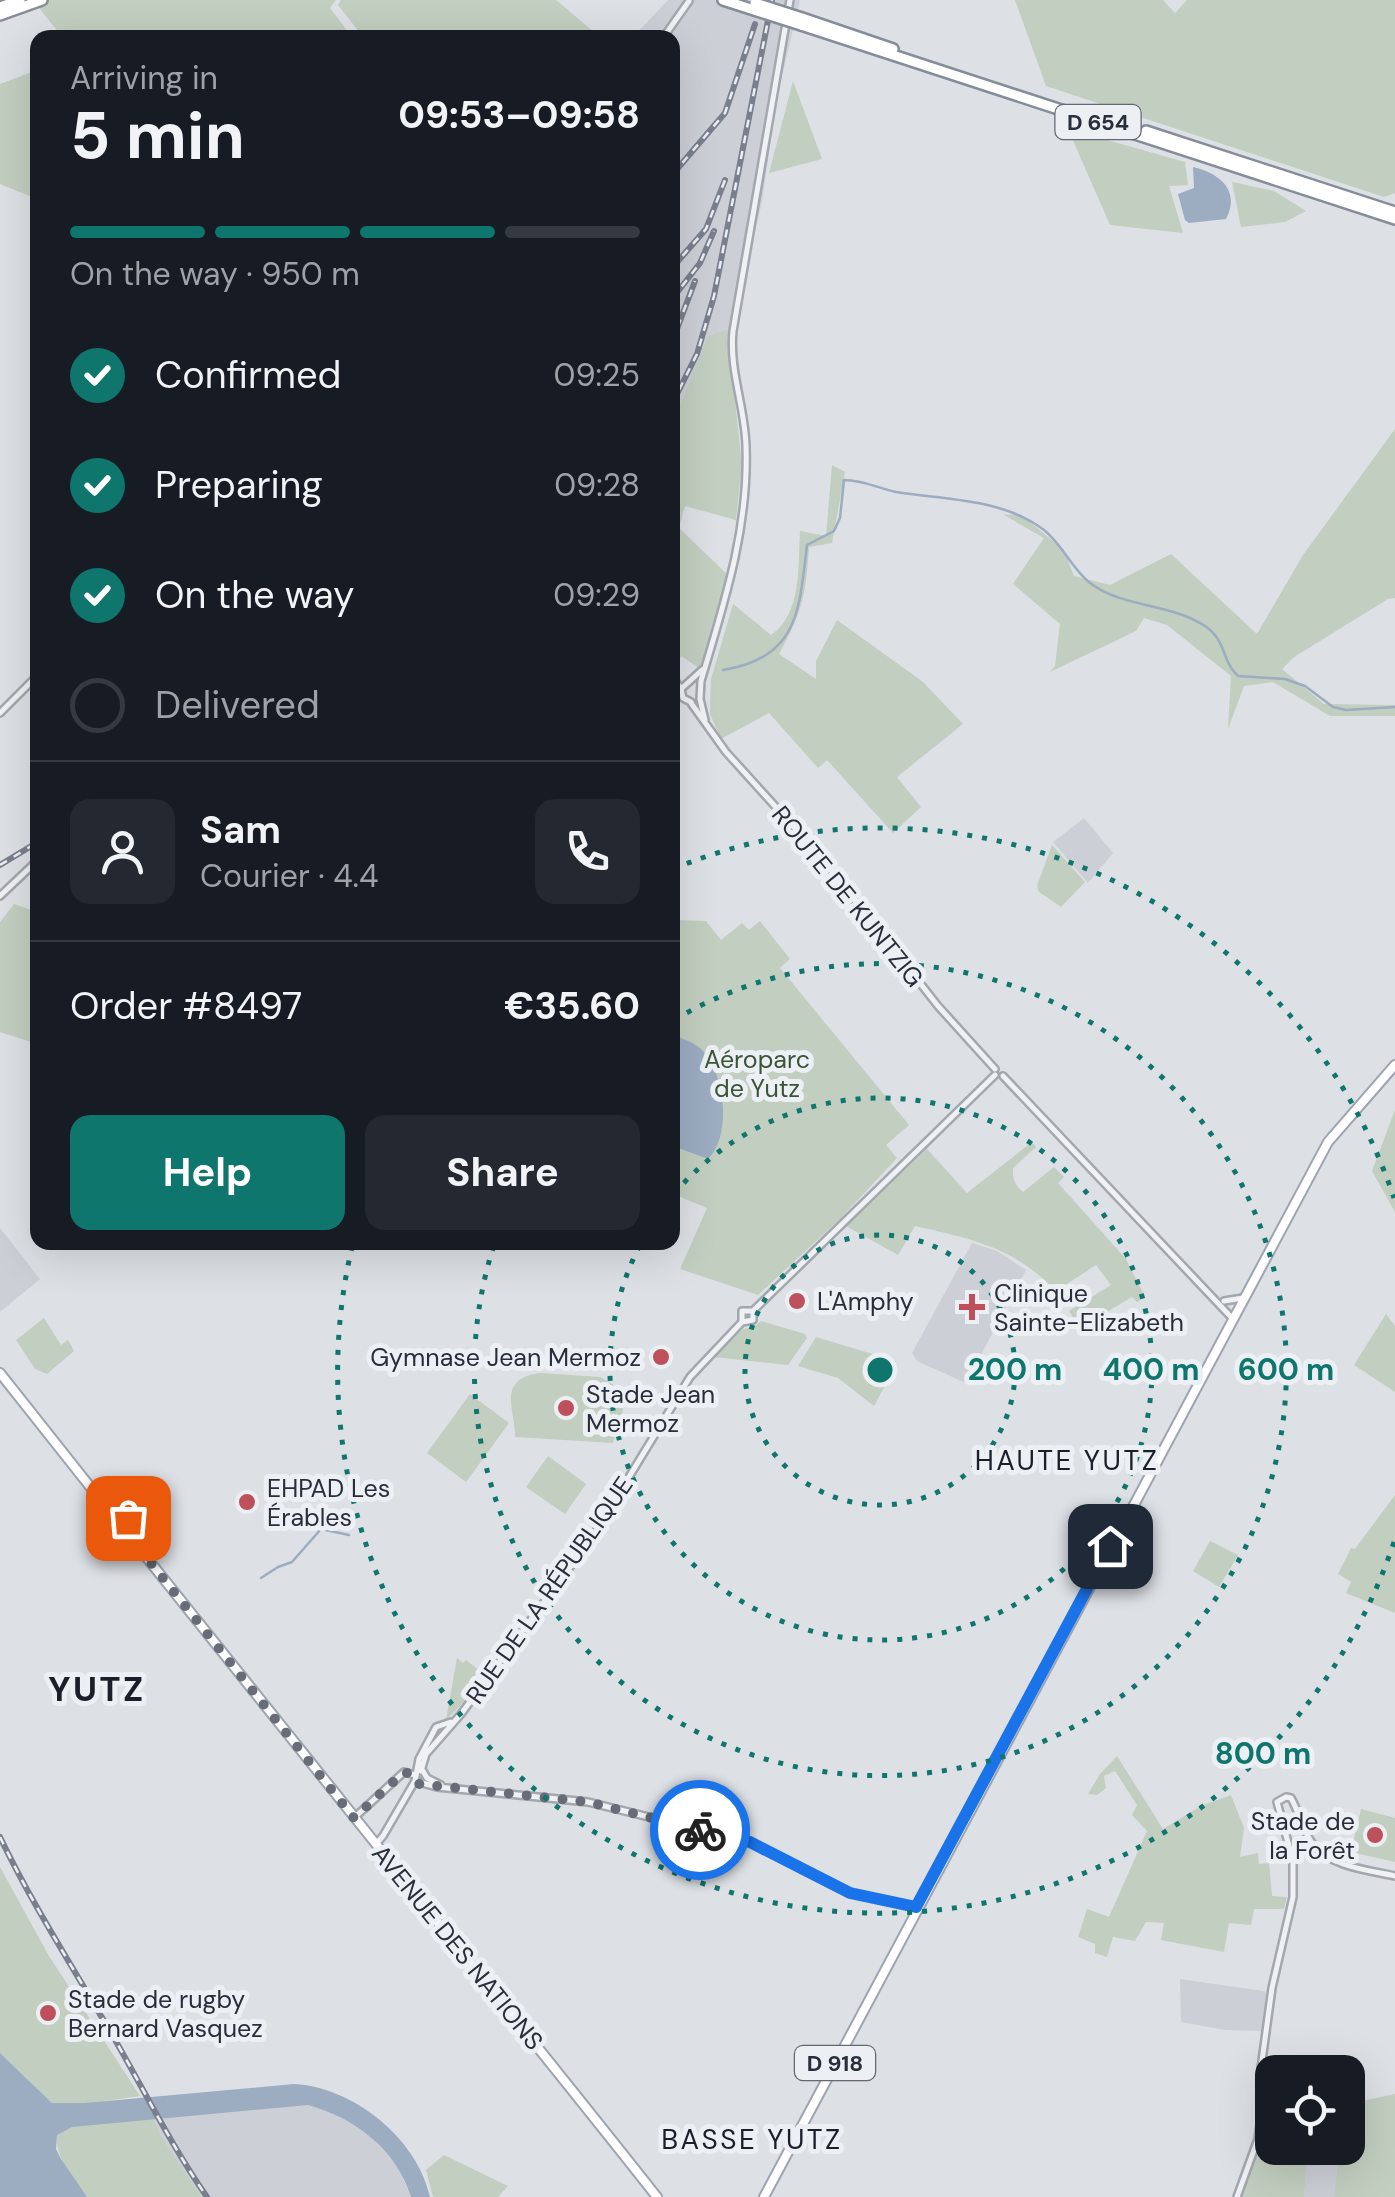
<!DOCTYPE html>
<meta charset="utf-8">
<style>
:root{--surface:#171b24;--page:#242831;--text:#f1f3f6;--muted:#9ea1a6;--line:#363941;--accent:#0f766e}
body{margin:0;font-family:"DM Sans",sans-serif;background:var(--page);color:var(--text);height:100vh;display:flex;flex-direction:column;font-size:38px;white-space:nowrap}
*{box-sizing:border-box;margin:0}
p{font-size:32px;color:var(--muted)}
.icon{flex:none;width:55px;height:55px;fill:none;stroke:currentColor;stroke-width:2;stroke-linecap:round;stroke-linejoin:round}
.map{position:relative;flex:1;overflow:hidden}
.details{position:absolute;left:30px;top:30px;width:650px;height:1220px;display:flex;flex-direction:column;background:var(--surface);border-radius:20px;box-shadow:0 10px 40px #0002}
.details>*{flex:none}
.tools{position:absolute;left:1255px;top:2055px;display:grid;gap:20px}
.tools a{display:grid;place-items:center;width:110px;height:110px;border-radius:20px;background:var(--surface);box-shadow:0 10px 40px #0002;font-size:50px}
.pin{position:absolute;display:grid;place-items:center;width:85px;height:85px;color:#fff;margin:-42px;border-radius:20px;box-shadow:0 5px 15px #0006}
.courier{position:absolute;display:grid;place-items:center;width:100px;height:100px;margin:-50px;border:8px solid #1a73e8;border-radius:50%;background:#fff;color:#222;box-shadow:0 2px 12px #0007}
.overview em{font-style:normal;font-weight:700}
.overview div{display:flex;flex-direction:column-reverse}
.overview{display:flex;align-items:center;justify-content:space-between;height:170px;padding:0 40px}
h1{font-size:65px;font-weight:700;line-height:75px}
.bar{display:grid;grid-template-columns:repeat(4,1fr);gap:15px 10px;align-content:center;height:120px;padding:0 40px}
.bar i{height:12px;border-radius:8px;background:var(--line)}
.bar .on{background:var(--accent)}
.bar p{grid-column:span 4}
.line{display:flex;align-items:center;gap:25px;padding:0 40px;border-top:2px solid var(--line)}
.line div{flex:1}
.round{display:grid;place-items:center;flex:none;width:105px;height:105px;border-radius:20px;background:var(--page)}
ol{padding:0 40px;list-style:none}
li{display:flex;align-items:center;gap:30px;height:110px}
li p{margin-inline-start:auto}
li .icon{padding:10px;border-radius:50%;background:var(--accent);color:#fff;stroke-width:4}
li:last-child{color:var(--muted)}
li i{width:55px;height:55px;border:5px solid var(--line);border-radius:50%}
.button{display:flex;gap:20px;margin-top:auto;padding:20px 40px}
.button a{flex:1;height:115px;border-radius:20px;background:var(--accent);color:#fff;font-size:40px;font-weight:700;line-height:115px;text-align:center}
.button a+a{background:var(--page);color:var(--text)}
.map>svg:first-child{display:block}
.built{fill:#cccfd6}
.green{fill:#c2cebf}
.water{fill:#9cacc1}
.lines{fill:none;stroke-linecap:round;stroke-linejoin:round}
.stream{stroke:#9cacc1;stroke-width:2.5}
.minor-casing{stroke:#a3a7ae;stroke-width:10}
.major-casing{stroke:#9ea4af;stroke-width:12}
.highway-casing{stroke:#868d9a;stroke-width:14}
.minor{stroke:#eff1f4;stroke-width:5}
.major{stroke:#fff;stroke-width:8}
.highway{stroke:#fff;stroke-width:9}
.rail-casing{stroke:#797f8d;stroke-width:6}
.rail{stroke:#eceff3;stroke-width:2.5;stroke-dasharray:8;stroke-linecap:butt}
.highway-bridge-casing{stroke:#868d9a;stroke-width:14;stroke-linecap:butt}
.highway-bridge{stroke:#fff;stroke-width:9}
.done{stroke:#676c76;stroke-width:10;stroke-dasharray:0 18}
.route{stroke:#1a73e8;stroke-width:12}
.ring{fill:none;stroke:#0f766e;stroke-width:5;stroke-dasharray:5 10}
.poi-dot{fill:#bd505a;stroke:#eceff3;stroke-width:4}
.labels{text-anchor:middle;stroke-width:10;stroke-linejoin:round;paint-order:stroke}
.shield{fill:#eceff3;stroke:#636872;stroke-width:2.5}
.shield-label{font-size:22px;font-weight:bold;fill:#282e3a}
.street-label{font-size:25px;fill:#282e3a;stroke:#eceff3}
.park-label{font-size:25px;fill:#3b5438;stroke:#eceff3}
.poi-label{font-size:25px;fill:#282e3a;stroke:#eceff3;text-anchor:start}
.neighbourhood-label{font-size:28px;letter-spacing:2.5px;fill:#1b1f2a;stroke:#eceff3}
.district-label{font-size:35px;font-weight:bold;letter-spacing:2.5px;fill:#1b1f2a;stroke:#eceff3}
.centre{fill:#0f766e;stroke:#eceff3;stroke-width:5}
.ring-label{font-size:30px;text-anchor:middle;font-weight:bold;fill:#0f766e;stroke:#eceff3;stroke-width:10;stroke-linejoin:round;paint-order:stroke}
</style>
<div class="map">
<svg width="1395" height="2197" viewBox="0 0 1395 2197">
<rect width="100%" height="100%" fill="#dde0e5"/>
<!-- built -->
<path class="built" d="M668,0h132l-23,97 -15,105 -35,145v-16l-54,85 -1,-378h-40z
M1084,818l29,35 -25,30 -35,-41z
M0,1228l40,51 -40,33z
M972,1243l25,8 29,19 -60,113 -49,-22 -5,-8z
M1180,1979l84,12 3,3 -5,37 -37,-1 -44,-8z
M308,2105l21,6 40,23 29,33 13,30h-209l-42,-63 -7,-17z
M1307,2157l31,2 -4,38h-30z"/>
<!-- green -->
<path class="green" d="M33,0h303l-6,8 22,29h-290z
M341,0h215l44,37h-237l-25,-32z
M1015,0h148l12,13 12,-13h208v193l-11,4 -338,-111z
M37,70h1l-1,129 -37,-15v-100z
M793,81l29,78 -53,14z
M1068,129l117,33 3,23 -19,1 14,47 -73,-8z
M1232,182l42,9 32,20 -21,11 -44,5z
M727,330l15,134 -6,56 -51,-14 -6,22 50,48 -21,75 -9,17 -18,-12 -3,7 -5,-1 -1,-246 8,-10 28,-70z
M1395,429v169l-7,1 -94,58 -12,12 42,35 71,1v11h-65l-57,-34 -29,4 -16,43 3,-53 -64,-51 -23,-7 -8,13 -86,41 5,-6 5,-42 -47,-40 31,-46 -40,-23 16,-1 44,36 10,26 36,9 61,-31 86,80 46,-79z
M832,465l13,7 -13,71 -23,4c-3,48 -7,65 -30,107l37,25v-18l21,-41 86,62 40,42 -66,53 24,30 -28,26 -66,-73 -9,8 -49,-55 -48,26 -11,-25 1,-35 22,-75 38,31c31,-21 27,-69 29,-104l26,5z
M1052,845l33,37 -24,25 -22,-15 -2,-6z
M14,904l23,8v132l-37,-12v-110z
M672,920l34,1 15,19 21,-17 7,7 11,-9 30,38 -10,9 129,157 -23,20 11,13 -55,59 -84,78 -78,-26 27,-61 -34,-14z
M1395,1110v102l-23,-41z
M1032,1142l4,5 -23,21c-1,10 2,18 10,24l31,-25 10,10 -6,6 68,76 19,38 -8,5 -5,-5 -52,31 -11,-17 42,-26 -15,-20 -40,26c-42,-44 -84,-52 -141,-65l-17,29 -52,-29 81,-77 40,44z
M1386,1314l9,12v66l-41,-27z
M44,1318l17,27 7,-5 6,11 -27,23 -12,-5 -19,-29z
M761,1321l44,13 2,4 -19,27 -74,-8 29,-28 11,-2z
M816,1337l80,24 -2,10 -10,-5 -4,11 7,5 -13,24 -36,-28 -40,-12z
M540,1373l60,4 17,10 6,23 -10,33 -98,-6c1,-26 -20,-58 25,-64z
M470,1394l39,29 -43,59 -39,-29z
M548,1456l38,28 -21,30 -39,-27z
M1395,1495v118l-49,-20 5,-11 -13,-8 13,-26 4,1z
M1210,1541l28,14 -19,32 -26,-16z
M457,1658l6,5 3,-3 18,14 -22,30 -16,16z
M1117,1756l46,73 38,-23 30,-11 13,33 -4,29 18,-4 1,11 10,-1 3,33 15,1 -3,12h-30l-3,16 -22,-2 -5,29 -63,-12 3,-17 -18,-1 -11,19 -22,-4 -6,20 -12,-4v-9l-17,-7 9,-28 22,8 38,-86 -15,-16 5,-10 -22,-34 -11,5 2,12 -9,7 -9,-1 12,-20z
M1361,1809l34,9v44l-44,-10z
M0,1867l49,89 91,140 -55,8 -33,-1 -52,-50z
M1395,2094v103h-61l4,-38 -31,-1 -3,39h-63l19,-48 9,-50 3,4v45h76v-44z
M153,2117l7,17 42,63h-115c-13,-18 -33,-39 -30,-63l15,-8z
M444,2155l64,31 -10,11h-65l-7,-27z"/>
<!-- water -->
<path class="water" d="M1193,167c26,6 48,23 33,52l-37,4 -4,-3 -7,-26 16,-6z
M674,1036c14,4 25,8 34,21 17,25 23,79 0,102l-35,-13z
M0,2053l52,50h33l209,-19c59,3 123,54 136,113h-19c-15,-48 -56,-79 -103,-92l-236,22 -15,8 -1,14 5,10 26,38h-87z"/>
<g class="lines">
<!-- stream -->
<path class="stream" d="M723,670c76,-13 76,-59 84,-125l27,-14 6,-13 4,-38c20,0 33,8 52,12 49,8 106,6 148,38 18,14 28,39 46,53 33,25 80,20 115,43 22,15 16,34 33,50l47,3 20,7 28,21 13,3 49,-3
M261,1578l17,-11 14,-5 29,-33 28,6"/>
<defs>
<path id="minor" d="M663,38l26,-37
M672,676l9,13
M691,702l-8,-4 -2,-9 21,-19
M691,703l35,49 95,105 117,149 57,63
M0,713l38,-38
M705,720l-5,-21 1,-18c23,-77 48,-153 45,-235 -1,-39 -17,-76 -13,-115l57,-331
M0,896l38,-36
M1003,1076l229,242
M1224,1301l19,-3
M742,1322v-11h11
M421,1771l5,-17 35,-40 132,-178 97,-159 52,-55 11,-2v-9l4,-4 238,-232
M423,1771l4,7 14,7
M415,1781l22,6 151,15 162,40 100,51 66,14
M354,1818l50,-46 11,3
M376,1844l7,-8 32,-55 4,-22 17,-32 15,-5
M1237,2197l21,-58 7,-51 -4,-20 11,-80 21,-91v-36l-16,-59 9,-5 5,1c8,14 11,31 21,45 18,24 56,27 83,33"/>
<path id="major" d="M0,1373l103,130 25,15 8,12 -1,13 241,301c92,118 188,235 281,353
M764,2197l564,-1055 67,-77"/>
<path id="highway" d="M723,0l31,10
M0,7l20,-7
M0,15l42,-15
M802,18l91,31
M801,25l594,194
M1146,131l249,81"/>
</defs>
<!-- minor casing -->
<use href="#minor" class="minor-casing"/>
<!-- major casing -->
<use href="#major" class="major-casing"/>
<!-- highway casing -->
<use href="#highway" class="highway-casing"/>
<!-- minor -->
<use href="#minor" class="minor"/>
<!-- major -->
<use href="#major" class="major"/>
<!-- highway -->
<use href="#highway" class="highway"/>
<defs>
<path id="rail" d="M672,175l53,-62 30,-89
M672,268l34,-39 19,-49
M672,299l28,-36 14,-32
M672,342l23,-61
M672,404l25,-50 17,-58 58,-296
M0,865l38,-23
M0,1837c35,73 78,138 118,208 29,51 55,103 89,152"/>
</defs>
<!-- rail casing -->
<use href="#rail" class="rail-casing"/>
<!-- rail -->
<use href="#rail" class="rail"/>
<defs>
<path id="highway-bridge" d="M755,3l47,15
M754,10l47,15"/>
</defs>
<!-- highway-bridge casing -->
<use href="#highway-bridge" class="highway-bridge-casing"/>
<!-- highway-bridge -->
<use href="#highway-bridge" class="highway-bridge"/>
</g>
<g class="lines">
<!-- done -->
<path class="done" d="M128,1518l8,12 -1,13 219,275 50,-46 10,3 5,9 169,18 112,28"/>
<!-- route -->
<path class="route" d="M700,1830l50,12 100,51 66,14 194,-361"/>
</g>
<!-- distance rings -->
<g class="ring">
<circle cx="880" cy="1370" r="135"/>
<path d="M674 1194A271 271 0 1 1 641 1243"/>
<path d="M674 1020A406 406 0 1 1 494 1245"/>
<path d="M1394 1542A542 542 0 0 1 353 1243M673 869A542 542 0 0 1 1394 1198"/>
</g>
<!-- markers -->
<g class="poi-dot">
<circle cx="797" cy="1301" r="10"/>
<path d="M967 1292h10v10h10v10h-10v10h-10v-10h-10v-10h10z"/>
<circle cx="661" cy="1357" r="10"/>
<circle cx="566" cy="1408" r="10"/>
<circle cx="247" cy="1502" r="10"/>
<circle cx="1375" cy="1835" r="10"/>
<circle cx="48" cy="2013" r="10"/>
</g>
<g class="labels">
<!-- shield labels -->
<g class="shield">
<rect x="1055.5" y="105" width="85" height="34" rx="8"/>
<rect x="795" y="2046" width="80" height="34" rx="8"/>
</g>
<g class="shield-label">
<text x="1098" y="130">D 654</text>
<text x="835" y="2071">D 918</text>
</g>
<!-- street labels -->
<g class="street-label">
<text transform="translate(848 896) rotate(51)" y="9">ROUTE DE KUNTZIG</text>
<text transform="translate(549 1590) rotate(-55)" y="9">RUE DE LA RÉPUBLIQUE</text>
<text transform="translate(458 1947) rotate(51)" y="9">AVENUE DES NATIONS</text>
</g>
<!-- park labels -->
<g class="park-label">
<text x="757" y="1068">Aéroparc<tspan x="757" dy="29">de Yutz</tspan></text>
</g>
<!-- poi labels -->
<g class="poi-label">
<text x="994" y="1302">Clinique<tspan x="994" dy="29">Sainte-Elizabeth</tspan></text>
<text x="817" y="1310">L'Amphy</text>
<text x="641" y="1366" text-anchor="end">Gymnase Jean Mermoz</text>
<text x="586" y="1403">Stade Jean<tspan x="586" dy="29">Mermoz</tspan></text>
<text x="267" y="1497">EHPAD Les<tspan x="267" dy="29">Érables</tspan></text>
<text x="1355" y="1830" text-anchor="end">Stade de<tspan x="1355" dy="29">la Forêt</tspan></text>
<text x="68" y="2008">Stade de rugby<tspan x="68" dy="29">Bernard Vasquez</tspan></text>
</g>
<!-- neighbourhood labels -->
<g class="neighbourhood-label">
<text x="1067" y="1470">HAUTE YUTZ</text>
<text x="752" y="2149">BASSE YUTZ</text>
</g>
<!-- district labels -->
<g class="district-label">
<text x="97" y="1701">YUTZ</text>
</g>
</g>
<circle cx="880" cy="1370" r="15" class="centre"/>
<g class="ring-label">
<text x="1015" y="1380">200 m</text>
<text x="1151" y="1380">400 m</text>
<text x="1286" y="1380">600 m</text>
<text x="1263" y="1764">800 m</text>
</g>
</svg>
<div class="tools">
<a><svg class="icon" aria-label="locate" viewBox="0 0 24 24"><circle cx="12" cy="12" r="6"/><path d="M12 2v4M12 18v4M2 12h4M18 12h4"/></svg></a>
</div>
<div class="pin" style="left:128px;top:1518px;background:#ea580c"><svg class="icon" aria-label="bag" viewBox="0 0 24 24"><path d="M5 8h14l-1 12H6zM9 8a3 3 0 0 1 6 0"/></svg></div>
<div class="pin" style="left:1110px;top:1546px;background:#1f2937"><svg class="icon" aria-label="home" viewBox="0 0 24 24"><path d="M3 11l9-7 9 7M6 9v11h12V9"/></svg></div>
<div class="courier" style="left:700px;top:1830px"><svg class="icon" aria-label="bike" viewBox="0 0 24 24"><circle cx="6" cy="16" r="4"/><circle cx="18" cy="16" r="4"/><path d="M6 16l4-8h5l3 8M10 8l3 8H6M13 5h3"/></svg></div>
<section class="details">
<div class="overview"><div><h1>5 min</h1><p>Arriving in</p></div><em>09:53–09:58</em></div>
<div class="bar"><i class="on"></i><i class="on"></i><i class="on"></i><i></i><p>On the way · 950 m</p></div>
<ol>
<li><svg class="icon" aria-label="check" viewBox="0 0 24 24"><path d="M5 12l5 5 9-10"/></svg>Confirmed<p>09:25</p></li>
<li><svg class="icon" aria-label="check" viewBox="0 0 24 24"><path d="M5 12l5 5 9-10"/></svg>Preparing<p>09:28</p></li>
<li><svg class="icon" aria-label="check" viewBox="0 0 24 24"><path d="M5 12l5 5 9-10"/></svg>On the way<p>09:29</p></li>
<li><i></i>Delivered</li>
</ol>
<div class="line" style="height:180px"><a class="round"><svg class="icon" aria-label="person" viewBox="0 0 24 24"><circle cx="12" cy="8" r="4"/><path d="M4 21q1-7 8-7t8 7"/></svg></a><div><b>Sam</b><p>Courier · 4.4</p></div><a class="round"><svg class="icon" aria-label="phone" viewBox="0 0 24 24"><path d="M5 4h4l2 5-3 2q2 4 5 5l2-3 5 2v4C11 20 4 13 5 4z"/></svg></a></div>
<div class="line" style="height:130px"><div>Order #8497</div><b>€35.60</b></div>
<div class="button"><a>Help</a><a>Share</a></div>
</section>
</div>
